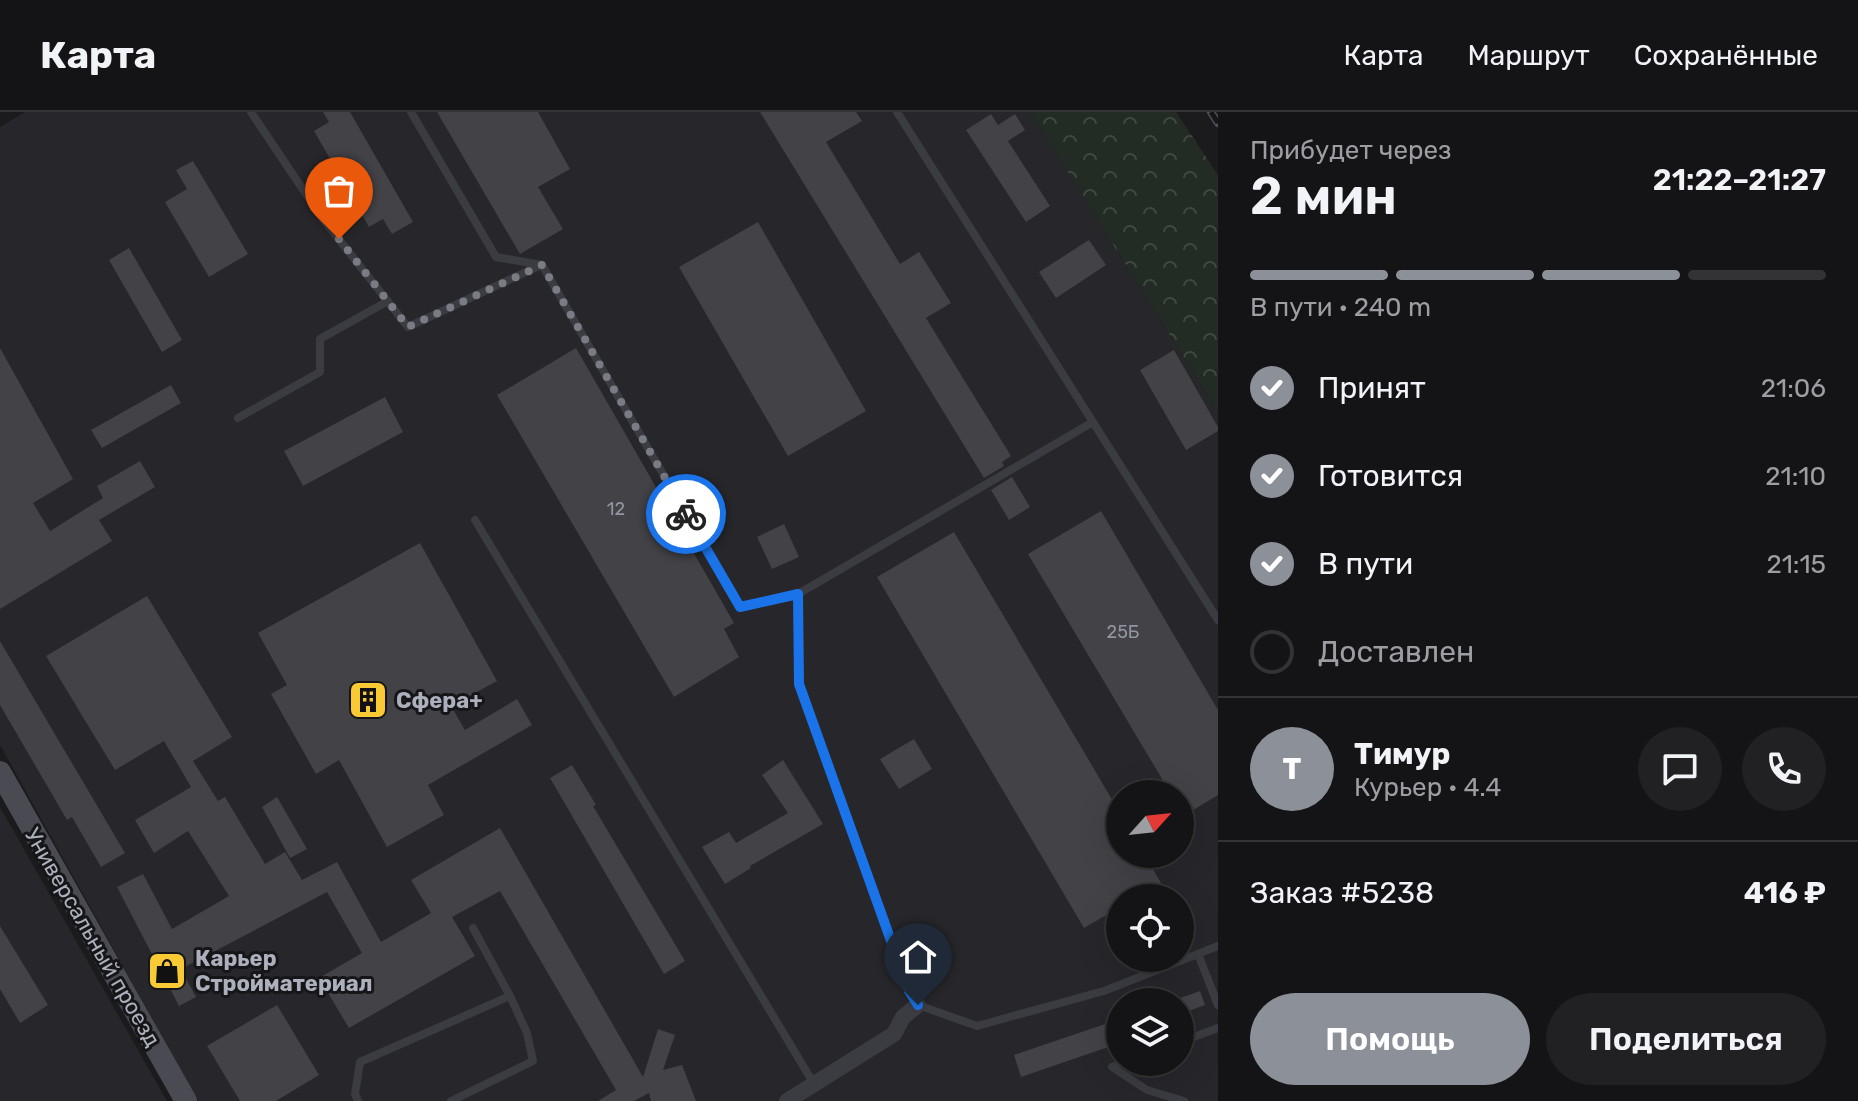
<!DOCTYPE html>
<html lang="ru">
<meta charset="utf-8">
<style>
:root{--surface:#141416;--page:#212123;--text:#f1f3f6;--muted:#9d9ea1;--line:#333335;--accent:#8c9099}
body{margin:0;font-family:Rubik,sans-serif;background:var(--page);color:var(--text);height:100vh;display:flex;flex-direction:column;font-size:30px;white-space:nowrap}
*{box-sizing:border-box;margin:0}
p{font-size:26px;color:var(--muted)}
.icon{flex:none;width:44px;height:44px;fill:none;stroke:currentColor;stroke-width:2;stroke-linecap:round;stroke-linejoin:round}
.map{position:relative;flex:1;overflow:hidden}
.side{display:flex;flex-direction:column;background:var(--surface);width:640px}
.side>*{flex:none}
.needle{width:52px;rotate:63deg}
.buttons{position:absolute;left:1106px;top:668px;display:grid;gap:16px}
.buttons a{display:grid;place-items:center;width:88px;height:88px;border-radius:50%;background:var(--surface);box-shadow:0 8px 32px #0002,0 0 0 2px var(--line);font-size:40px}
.pin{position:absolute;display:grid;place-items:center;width:68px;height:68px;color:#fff;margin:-82px -34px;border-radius:50% 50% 50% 0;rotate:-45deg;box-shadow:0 0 8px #0007}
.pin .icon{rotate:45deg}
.courier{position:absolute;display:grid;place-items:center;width:80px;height:80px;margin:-40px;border:6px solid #1a73e8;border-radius:50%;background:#fff;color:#222;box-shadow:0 2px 10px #0007}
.headline em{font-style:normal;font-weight:600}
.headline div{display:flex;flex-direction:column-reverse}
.headline{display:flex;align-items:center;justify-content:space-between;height:136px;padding:0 32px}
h1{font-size:52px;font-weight:600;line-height:60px}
.bar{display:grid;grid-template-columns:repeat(4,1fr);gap:12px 8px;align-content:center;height:96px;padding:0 32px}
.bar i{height:10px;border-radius:6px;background:var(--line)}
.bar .current{background:var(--accent)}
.bar p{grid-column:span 4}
.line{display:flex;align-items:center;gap:20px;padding:0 32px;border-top:2px solid var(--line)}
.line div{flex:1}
.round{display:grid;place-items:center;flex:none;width:84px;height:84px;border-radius:42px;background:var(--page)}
ol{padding:0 32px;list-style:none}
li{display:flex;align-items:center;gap:24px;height:88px}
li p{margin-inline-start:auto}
li .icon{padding:8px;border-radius:50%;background:var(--accent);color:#fff;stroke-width:4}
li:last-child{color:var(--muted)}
li i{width:44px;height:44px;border:4px solid var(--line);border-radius:50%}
.primary-button{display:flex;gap:16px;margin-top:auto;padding:16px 32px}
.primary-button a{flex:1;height:92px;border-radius:48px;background:var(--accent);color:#fff;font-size:32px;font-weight:600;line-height:92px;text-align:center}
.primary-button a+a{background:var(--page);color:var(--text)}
header{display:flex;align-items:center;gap:48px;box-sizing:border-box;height:112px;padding:0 40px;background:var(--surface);border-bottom:2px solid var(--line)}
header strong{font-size:38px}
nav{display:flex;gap:44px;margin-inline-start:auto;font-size:28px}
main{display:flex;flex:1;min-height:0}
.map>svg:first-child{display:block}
.built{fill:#27262a;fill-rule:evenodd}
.forest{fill:url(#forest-crowns)}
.building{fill:#424247}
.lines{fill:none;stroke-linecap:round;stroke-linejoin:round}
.lane{stroke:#3b3c42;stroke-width:8}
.street{stroke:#3b3c42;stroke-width:16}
.secondary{stroke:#494a52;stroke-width:22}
.rail-casing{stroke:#4e4f57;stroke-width:8}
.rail{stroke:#161518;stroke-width:5;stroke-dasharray:15;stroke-linecap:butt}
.done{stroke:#797c85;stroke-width:8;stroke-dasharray:0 14.4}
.route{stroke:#1a73e8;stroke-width:10}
.labels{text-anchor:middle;stroke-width:6;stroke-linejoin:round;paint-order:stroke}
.number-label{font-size:18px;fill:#9294a0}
.poi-label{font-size:22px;font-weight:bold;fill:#acb0bd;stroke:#161518;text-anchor:start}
.street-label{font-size:22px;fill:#acb0bd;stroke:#161518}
</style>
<header>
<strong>Карта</strong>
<nav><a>Карта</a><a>Маршрут</a><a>Сохранённые</a></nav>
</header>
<main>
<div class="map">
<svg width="1218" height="989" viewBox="0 0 1218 989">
<defs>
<pattern id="forest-crowns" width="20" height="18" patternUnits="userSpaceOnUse" patternTransform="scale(2)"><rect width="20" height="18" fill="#222b24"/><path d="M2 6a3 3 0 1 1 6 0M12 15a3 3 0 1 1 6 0" fill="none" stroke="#3f4742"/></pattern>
</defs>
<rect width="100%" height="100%" fill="#1b1a1d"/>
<!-- built -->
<path class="built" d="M25,0h1005l188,300v689h-1020l-198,-356v-618zM1120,682h60v60h-60zM1120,786h60v60h-60zM1120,890h60v60h-60z
M0,695l167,294h-167z"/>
<!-- forest -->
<path class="forest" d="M1030,0h146l42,63v237z"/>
<!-- building -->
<path class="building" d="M323,0h27l63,110 -21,12 -9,-15 -14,8 -55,-96 15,-9z
M437,0h101l32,57 -32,18 25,42 -43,25z
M760,0h96l6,9 -36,21 74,122 19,-12 32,51 -25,15 85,138 -9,6 2,4 -20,12z
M991,2l7,11 17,-11 10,16 -17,11 42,65 -24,16 -60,-92z
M193,49l55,93 -39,23 -44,-75 22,-13 -11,-19z
M758,110l108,189 -78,45 -109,-189z
M1089,128l17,25 -50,33 -17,-26z
M129,136l53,92 -20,12 -53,-92z
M0,236l73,131 -40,24 17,28 53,-33 -6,-12 43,-25 15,26 -56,33 13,21 -112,68z
M576,236l158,275 -10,6 15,28 -65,40 -177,-302z
M1174,238l44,77v4l-32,19 -46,-80z
M171,273l10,18 -79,45 -11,-18z
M385,285l18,35 -100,54 -19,-35z
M1012,365l18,30 -21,13 -18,-30z
M1101,399l117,199v85l-38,23v-24h-9l-143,-240z
M784,412l15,33 -27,12 -15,-32z
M954,420l166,281v41h24l17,29 -25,15h-16v9l-36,21 -207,-351z
M420,431l77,138 -46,25 14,24 52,-31 15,26 -104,60 16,30 -57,32 -48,-87 -23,14 -45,-80 16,-9 -29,-52z
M147,484l85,141 -39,24 25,40 7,-4 40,67 20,-12 17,28 35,-18 44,80 50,-29 -20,-33 89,-52 143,249 15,-48 17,6 -12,35 19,-5 14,36h-45l-2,-8 -15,8h-36l18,-11 -116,-199 -48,26 23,39 -126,72 -30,-50 43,-25 -35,-61 -146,77 15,28 -17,9 -62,-119 26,-13 29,55 57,-33 -41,-65 -34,22 -19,-33 56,-33 -27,-46 -49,29 -69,-114z
M0,529l125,212 -24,14 -29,-50 -5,3 -67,-115z
M914,627l18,30 -33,20 -19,-30z
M783,648l40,64 -73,42 1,2 -26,16 -23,-37 27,-15 7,11 52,-30 -26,-38z
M572,653l24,40 -3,1 92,155 -21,13 -114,-196z
M277,685l30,52 -17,9 -28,-51z
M0,814l48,79 -28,18 -20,-34z
M1200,879l5,14 -25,9v-16z
M277,893l42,70 -43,26h-36l-33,-55z
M1120,907v24l-99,34 -7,-22z"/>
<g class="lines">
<!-- lane -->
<path class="lane" d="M251,0l71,106 86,109 133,-62
M411,0l85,145 46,8 198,342 58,-13 295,-172
M897,0l321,508
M238,306l82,-46v-33l68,-38
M475,408l339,564
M798,482l1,90 110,307 9,14 59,21 127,-35 114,-45
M1198,842l20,51
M1180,930l38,-14
M1126,950l-14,5 35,23 37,11
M358,989l-3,-7 5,-32 150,-66 -37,-68
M451,989l82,-40 -6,-28 -17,-37"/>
<!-- street -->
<path class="street" d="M787,989l107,-67 9,-17 15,-12"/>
<!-- secondary -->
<path class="secondary" d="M0,660l186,329"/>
<defs>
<path id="rail" d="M1211,0l7,11"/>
</defs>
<!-- rail casing -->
<use href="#rail" class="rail-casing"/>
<!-- rail -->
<use href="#rail" class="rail"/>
</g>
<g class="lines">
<!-- done -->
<path class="done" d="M339,127l69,88 134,-62 144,249"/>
<!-- route -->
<path class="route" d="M686,402l54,93 58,-13 1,90 110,307 9,14"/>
</g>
<!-- icons -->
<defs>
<symbol id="building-square" viewBox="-11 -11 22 22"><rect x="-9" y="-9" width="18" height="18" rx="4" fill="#faca35" stroke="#161518"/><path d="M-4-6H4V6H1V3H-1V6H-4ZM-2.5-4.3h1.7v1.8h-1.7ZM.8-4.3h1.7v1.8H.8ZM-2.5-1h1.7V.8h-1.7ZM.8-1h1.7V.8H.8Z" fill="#111"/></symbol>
<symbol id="shop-square" viewBox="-11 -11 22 22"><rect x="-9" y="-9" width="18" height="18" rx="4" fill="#faca35" stroke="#161518"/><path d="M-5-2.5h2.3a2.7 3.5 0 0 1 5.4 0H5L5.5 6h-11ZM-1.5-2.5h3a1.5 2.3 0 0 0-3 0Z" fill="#111"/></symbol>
</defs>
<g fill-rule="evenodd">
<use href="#building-square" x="346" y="566" width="44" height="44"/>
<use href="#shop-square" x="145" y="837" width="44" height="44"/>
</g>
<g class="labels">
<!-- number labels -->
<g class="number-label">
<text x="616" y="403">12</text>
<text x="1123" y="526">25Б</text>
</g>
<!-- poi labels -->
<g class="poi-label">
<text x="396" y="596">Сфера+</text>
<text x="195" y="854">Карьер<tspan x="195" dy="25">Стройматериал</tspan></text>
</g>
<!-- street labels -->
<g class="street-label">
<text transform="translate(93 825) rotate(60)" y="8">Универсальный проезд</text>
</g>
</g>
</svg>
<div class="buttons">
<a><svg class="needle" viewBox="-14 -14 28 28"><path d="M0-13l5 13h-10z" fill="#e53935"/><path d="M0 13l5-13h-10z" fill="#9d9ea1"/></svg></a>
<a><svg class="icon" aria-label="locate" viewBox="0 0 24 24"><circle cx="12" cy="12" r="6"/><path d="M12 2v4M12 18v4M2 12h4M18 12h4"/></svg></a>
<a><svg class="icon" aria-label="layers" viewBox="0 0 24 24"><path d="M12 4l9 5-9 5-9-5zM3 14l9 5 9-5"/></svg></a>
</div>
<div class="pin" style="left:339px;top:127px;background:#ea580c"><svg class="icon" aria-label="bag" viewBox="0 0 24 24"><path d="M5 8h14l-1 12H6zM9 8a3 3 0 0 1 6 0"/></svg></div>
<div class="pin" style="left:918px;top:893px;background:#1f2937"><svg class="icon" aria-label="home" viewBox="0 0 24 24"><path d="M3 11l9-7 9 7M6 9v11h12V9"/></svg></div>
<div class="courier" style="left:686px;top:402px"><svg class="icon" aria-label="bike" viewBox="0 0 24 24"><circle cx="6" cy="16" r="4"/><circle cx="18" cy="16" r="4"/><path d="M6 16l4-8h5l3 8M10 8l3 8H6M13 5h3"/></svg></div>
</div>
<section class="side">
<div class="headline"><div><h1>2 мин</h1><p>Прибудет через</p></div><em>21:22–21:27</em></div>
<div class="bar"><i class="current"></i><i class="current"></i><i class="current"></i><i></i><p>В пути · 240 m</p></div>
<ol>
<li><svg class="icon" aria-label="check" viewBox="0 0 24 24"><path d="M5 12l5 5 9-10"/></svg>Принят<p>21:06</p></li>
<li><svg class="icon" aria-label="check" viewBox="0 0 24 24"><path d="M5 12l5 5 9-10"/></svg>Готовится<p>21:10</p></li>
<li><svg class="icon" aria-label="check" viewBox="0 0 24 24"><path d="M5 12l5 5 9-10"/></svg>В пути<p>21:15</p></li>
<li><i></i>Доставлен</li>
</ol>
<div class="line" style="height:144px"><b class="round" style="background:var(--accent);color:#fff">Т</b><div><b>Тимур</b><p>Курьер · 4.4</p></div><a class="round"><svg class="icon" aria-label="chat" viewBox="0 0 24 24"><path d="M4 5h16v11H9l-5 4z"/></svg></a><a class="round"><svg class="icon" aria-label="phone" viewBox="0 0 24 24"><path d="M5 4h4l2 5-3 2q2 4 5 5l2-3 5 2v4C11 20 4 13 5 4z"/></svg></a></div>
<div class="line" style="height:104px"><div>Заказ #5238</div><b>416 ₽</b></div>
<div class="primary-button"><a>Помощь</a><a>Поделиться</a></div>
</section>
</main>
